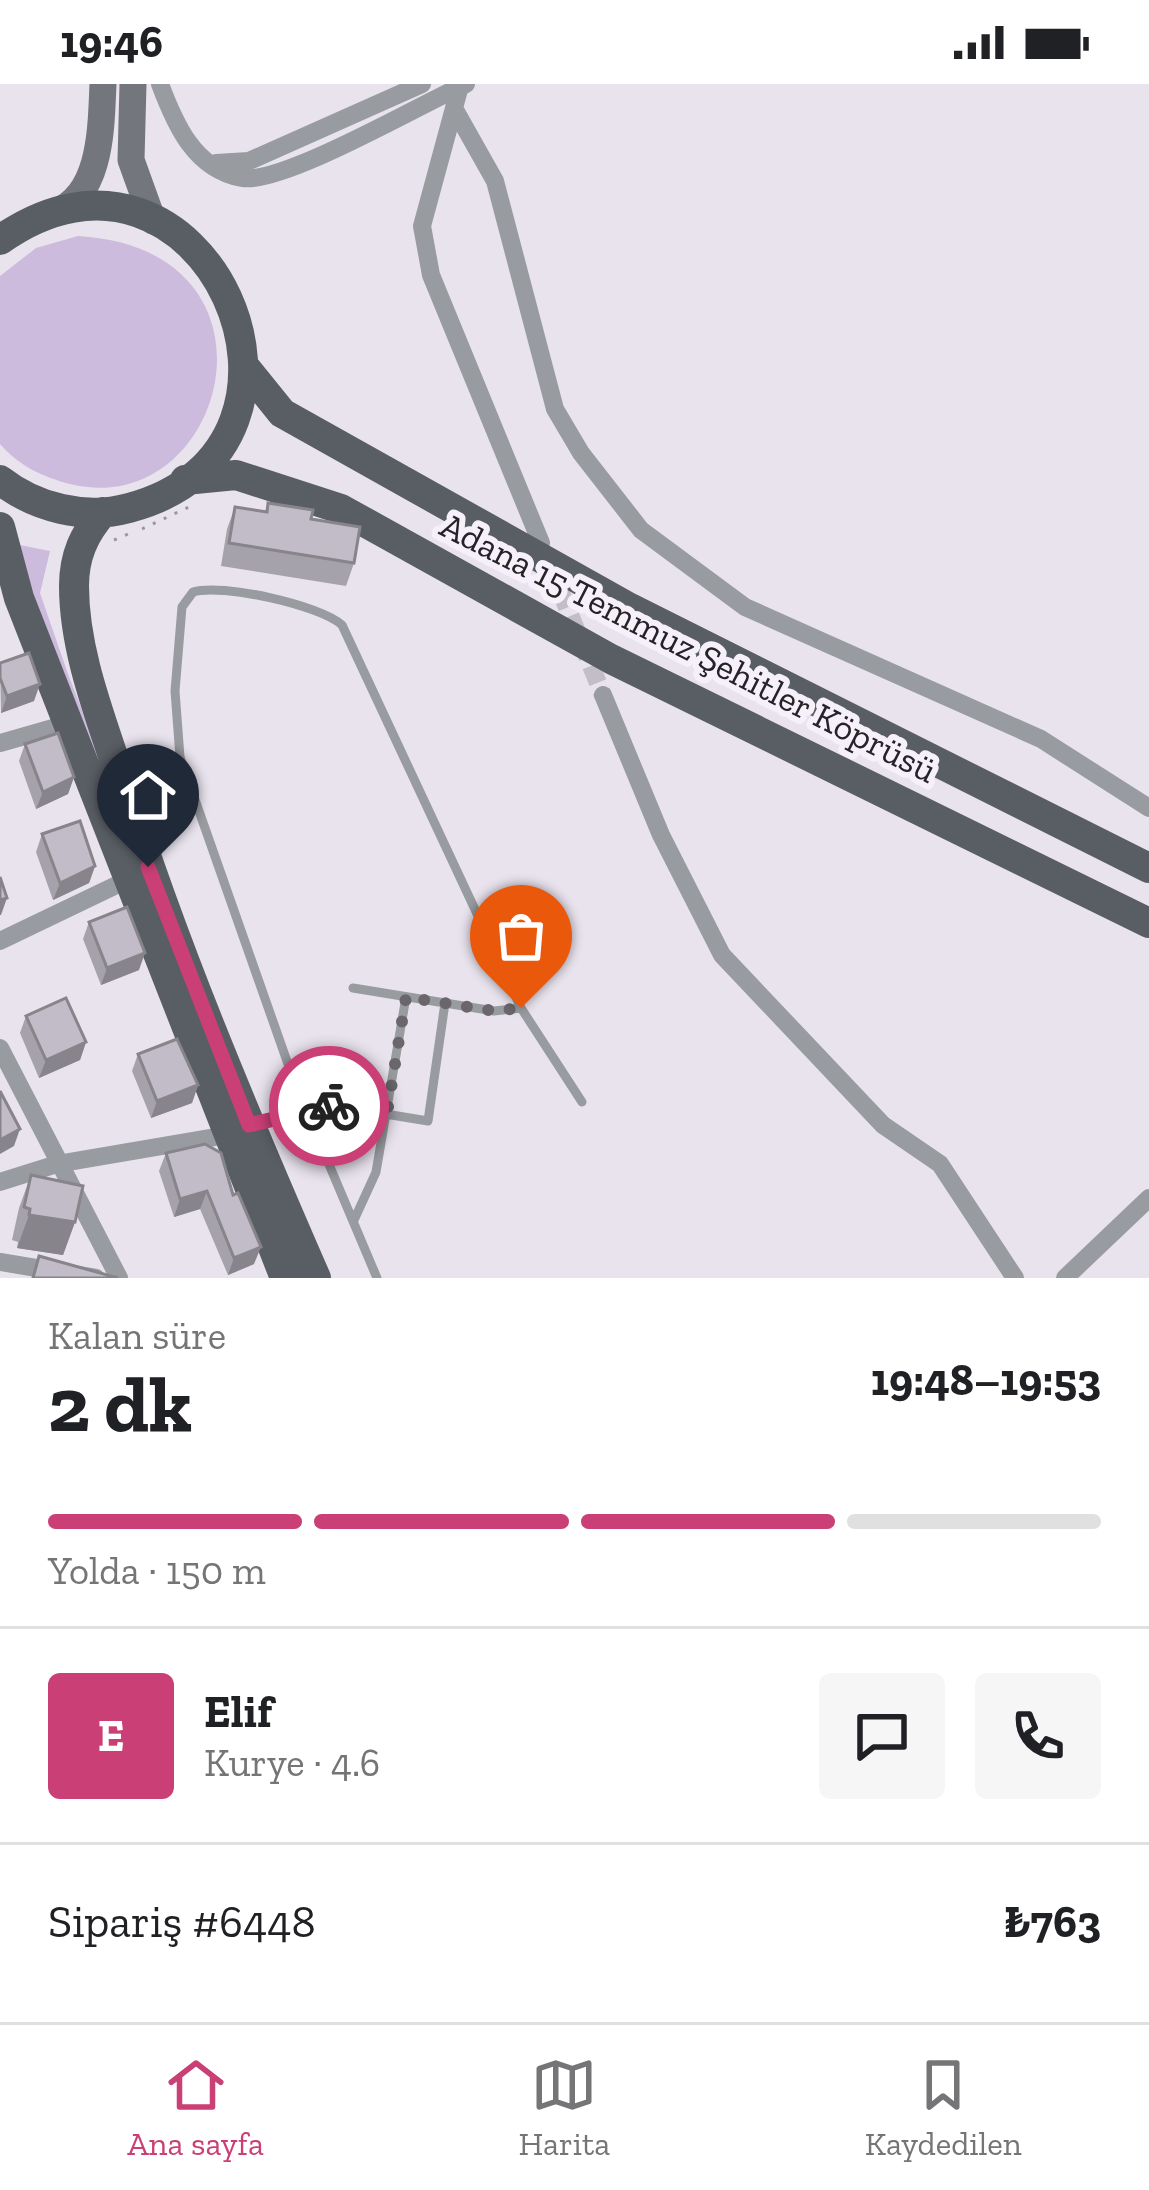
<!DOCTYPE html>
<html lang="tr">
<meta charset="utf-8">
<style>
:root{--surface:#fff;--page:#f6f6f6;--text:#202124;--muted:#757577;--line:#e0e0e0;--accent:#ca3f75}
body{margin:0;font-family:"Zilla Slab",serif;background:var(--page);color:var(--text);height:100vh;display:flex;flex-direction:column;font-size:45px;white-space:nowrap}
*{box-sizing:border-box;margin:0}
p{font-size:39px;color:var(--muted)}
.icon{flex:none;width:66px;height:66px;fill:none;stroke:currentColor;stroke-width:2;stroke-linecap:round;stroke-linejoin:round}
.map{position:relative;height:1194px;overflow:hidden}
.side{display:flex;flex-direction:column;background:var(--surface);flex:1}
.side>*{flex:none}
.pin{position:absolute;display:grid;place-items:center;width:102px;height:102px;color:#fff;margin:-123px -51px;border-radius:50% 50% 50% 0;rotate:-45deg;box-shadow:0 0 12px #0007}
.pin .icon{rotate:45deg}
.courier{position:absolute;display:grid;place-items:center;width:120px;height:120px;margin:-60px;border:9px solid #ca3f75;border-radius:50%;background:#fff;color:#222;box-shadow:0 3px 15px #0007}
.summary em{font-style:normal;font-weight:700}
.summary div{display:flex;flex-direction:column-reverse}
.summary{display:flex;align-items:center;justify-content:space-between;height:204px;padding:0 48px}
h1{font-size:78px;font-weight:700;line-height:90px}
.bar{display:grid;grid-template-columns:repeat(4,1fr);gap:18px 12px;align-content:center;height:144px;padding:0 48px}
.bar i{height:15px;border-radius:9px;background:var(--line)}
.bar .current{background:var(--accent)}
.bar p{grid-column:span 4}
.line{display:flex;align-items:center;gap:30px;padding:0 48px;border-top:3px solid var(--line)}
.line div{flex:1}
.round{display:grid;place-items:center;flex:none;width:126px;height:126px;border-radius:12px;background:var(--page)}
.status{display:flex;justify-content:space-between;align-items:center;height:84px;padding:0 60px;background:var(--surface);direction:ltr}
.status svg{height:33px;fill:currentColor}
.tab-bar{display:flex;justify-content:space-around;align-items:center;height:168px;border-top:3px solid var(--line);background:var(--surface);font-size:33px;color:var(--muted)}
.tab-bar a{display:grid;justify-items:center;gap:6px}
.tab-bar .current{color:var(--accent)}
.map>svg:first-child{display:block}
.grass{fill:#cdbbdd}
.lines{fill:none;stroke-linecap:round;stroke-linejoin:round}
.street-tunnel{stroke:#c2bdc6;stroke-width:18;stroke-dasharray:18 9;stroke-linecap:butt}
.path{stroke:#9b979f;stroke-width:3;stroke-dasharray:3 9;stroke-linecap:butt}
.lane{stroke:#989b9f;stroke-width:9}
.street{stroke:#989b9f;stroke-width:18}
.secondary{stroke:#73777d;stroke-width:27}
.primary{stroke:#595e65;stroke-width:30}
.wall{fill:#a6a2ab}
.shaded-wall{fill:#87848b}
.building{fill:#c1bcc7;stroke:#87848b;stroke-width:3}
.done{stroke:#6a666c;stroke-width:12;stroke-dasharray:0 21.6}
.route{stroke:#ca3f75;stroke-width:15}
.labels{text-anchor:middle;stroke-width:12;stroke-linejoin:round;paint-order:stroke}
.street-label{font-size:36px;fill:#252326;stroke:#f6f0fb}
</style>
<div class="status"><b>19:46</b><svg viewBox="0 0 49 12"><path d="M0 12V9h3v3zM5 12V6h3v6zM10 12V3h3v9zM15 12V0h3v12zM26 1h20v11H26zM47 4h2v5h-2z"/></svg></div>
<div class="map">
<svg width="1149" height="1194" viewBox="0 0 1149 1194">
<rect width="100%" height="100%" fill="#e9e3ee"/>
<!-- grass -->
<path class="grass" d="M78,152c221,13 148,287 -8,248 -27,-7 -51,-18 -70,-40v-168l36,-28z
M15,460l35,7 -10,42 28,81 236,604h-8l-239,-606z"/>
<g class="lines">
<!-- street-tunnel -->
<path class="street-tunnel" d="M550,482l53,129"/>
<!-- path -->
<path class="path" d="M142,445l51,-24
M114,456l19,-8"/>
<!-- lane -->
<path class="lane" d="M353,904l141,23 27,-3
M254,1039l77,-18 97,16 17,-118
M354,1136l22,-48 30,-175
M377,1194l-82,-194 -115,-327 -5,-66 7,-84 11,-15c28,-9 127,13 149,33l179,383 61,94"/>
<!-- street -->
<path class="street" d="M160,0c15,40 34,85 82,94 40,7 179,-74 224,-94
M460,2l-38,140 9,49 110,268
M455,26l40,71 60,228 26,44 60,77 104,77 296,132 108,69
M216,79l33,-2 173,-77
M603,611l58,140 61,120 161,170 57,39 75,114
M0,659l67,-19
M0,857l127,-61
M0,964l119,230
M0,1098l57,-18 170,-29
M0,1178l96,16
M1065,1194l84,-80"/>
<!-- secondary -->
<path class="secondary" d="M133,0l-2,76 22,61
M55,128c47,-17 46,-86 48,-128"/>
<!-- primary -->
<path class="primary" d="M0,156c203,-144 359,207 129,268 -44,12 -93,0 -129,-28
M244,282l38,47 348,195 519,260
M185,396l51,-5 105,34 270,150 538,264
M103,428c-19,22 -29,44 -29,74 0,66 27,132 47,194 53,168 124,335 195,498
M0,443l19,71 266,680"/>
</g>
<!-- wall -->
<path class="wall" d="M268,419l43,16 43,44 -8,23 -125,-20 6,-37 8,-22 30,5z
M0,579l34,38 -33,12z
M25,660l49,33 -6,17 -32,15 -17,-48z
M42,750l53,32 -6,17 -36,17 -17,-48z
M89,838l50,48 -38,15 -18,-46z
M26,932l60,26 -6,18 -41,18 -19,-45z
M138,970l60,31 -6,18 -41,15 -19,-47z
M205,1060l49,120 -26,11 -28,-66 -26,8 -15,-46 7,-18z
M31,1091l44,47 -12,33 -46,-7 1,-6 -6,-2 7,-32z"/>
<!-- shaded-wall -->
<path class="shaded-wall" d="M40,600l-6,17 -33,12 6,-17z
M74,693l-6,17 -32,15 7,-17z
M95,782l-6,17 -36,17 7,-17z
M7,814l-6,17h-1v-15z
M145,869l-6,17 -38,15 6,-17z
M86,958l-6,18 -41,18 7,-18z
M198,1001l-6,18 -41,15 6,-17z
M20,1045l-6,17 -14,8v-14z
M207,1107l-7,18 -26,8 6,-18z
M29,1131l46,7 -12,33 -46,-7z
M261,1163l-7,17 -26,11 6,-17z"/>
<!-- building -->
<path class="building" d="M268,419l45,7 -2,9 49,8 -6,36 -125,-20 6,-36 32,5z
M29,569l11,31 -33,12 -7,-18v-15z
M58,649l16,44 -31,15 -18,-48z
M80,737l15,45 -35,17 -18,-49z
M0,793l7,21 -7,2z
M127,823l18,46 -38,15 -18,-46z
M66,914l20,44 -40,18 -20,-44z
M177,955l21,46 -41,16 -19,-47z
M0,1007l20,38 -20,11z
M205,1060l16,9 12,42 5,-2 23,54 -27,11 -27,-67 -27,8 -14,-46z
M31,1091l52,11 -8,36 -46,-7 1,-6 -6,-2z
M39,1172l79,22h-85z"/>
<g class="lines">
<!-- done -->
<path class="done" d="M329,1022l58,7 19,-116 88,14 27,-3"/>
<!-- route -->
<path class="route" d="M148,783l101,258 80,-19"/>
</g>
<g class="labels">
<!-- street labels -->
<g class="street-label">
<text transform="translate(689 563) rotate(27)" y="13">Adana 15 Temmuz Şehitler Köprüsü</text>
</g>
</g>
</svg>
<div class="pin" style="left:521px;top:924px;background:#ea580c"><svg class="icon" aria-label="bag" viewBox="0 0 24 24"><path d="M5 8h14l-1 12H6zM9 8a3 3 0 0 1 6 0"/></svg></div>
<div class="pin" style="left:148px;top:783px;background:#1f2937"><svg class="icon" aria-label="home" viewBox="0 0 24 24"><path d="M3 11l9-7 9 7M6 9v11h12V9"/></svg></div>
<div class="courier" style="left:329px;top:1022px"><svg class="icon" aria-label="bike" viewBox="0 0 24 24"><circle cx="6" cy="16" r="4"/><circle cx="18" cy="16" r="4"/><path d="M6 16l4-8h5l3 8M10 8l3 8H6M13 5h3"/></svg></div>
</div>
<section class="side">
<div class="summary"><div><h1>2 dk</h1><p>Kalan süre</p></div><em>19:48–19:53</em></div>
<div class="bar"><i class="current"></i><i class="current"></i><i class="current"></i><i></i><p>Yolda · 150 m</p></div>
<div class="line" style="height:216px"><b class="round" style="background:var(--accent);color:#fff">E</b><div><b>Elif</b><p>Kurye · 4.6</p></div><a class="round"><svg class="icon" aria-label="chat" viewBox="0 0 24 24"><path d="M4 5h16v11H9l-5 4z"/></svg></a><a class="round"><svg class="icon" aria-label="phone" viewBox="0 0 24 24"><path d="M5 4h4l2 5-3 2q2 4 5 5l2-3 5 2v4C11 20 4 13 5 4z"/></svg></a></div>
<div class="line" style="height:156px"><div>Sipariş #6448</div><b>₺763</b></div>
</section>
<nav class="tab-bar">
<a class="current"><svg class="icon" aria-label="home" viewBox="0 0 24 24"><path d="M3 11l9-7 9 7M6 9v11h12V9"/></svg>Ana sayfa</a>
<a><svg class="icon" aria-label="map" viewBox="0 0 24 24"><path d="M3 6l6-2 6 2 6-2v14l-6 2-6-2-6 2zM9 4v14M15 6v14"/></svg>Harita</a>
<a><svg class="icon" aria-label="saved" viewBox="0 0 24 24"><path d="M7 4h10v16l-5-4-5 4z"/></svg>Kaydedilen</a>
</nav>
